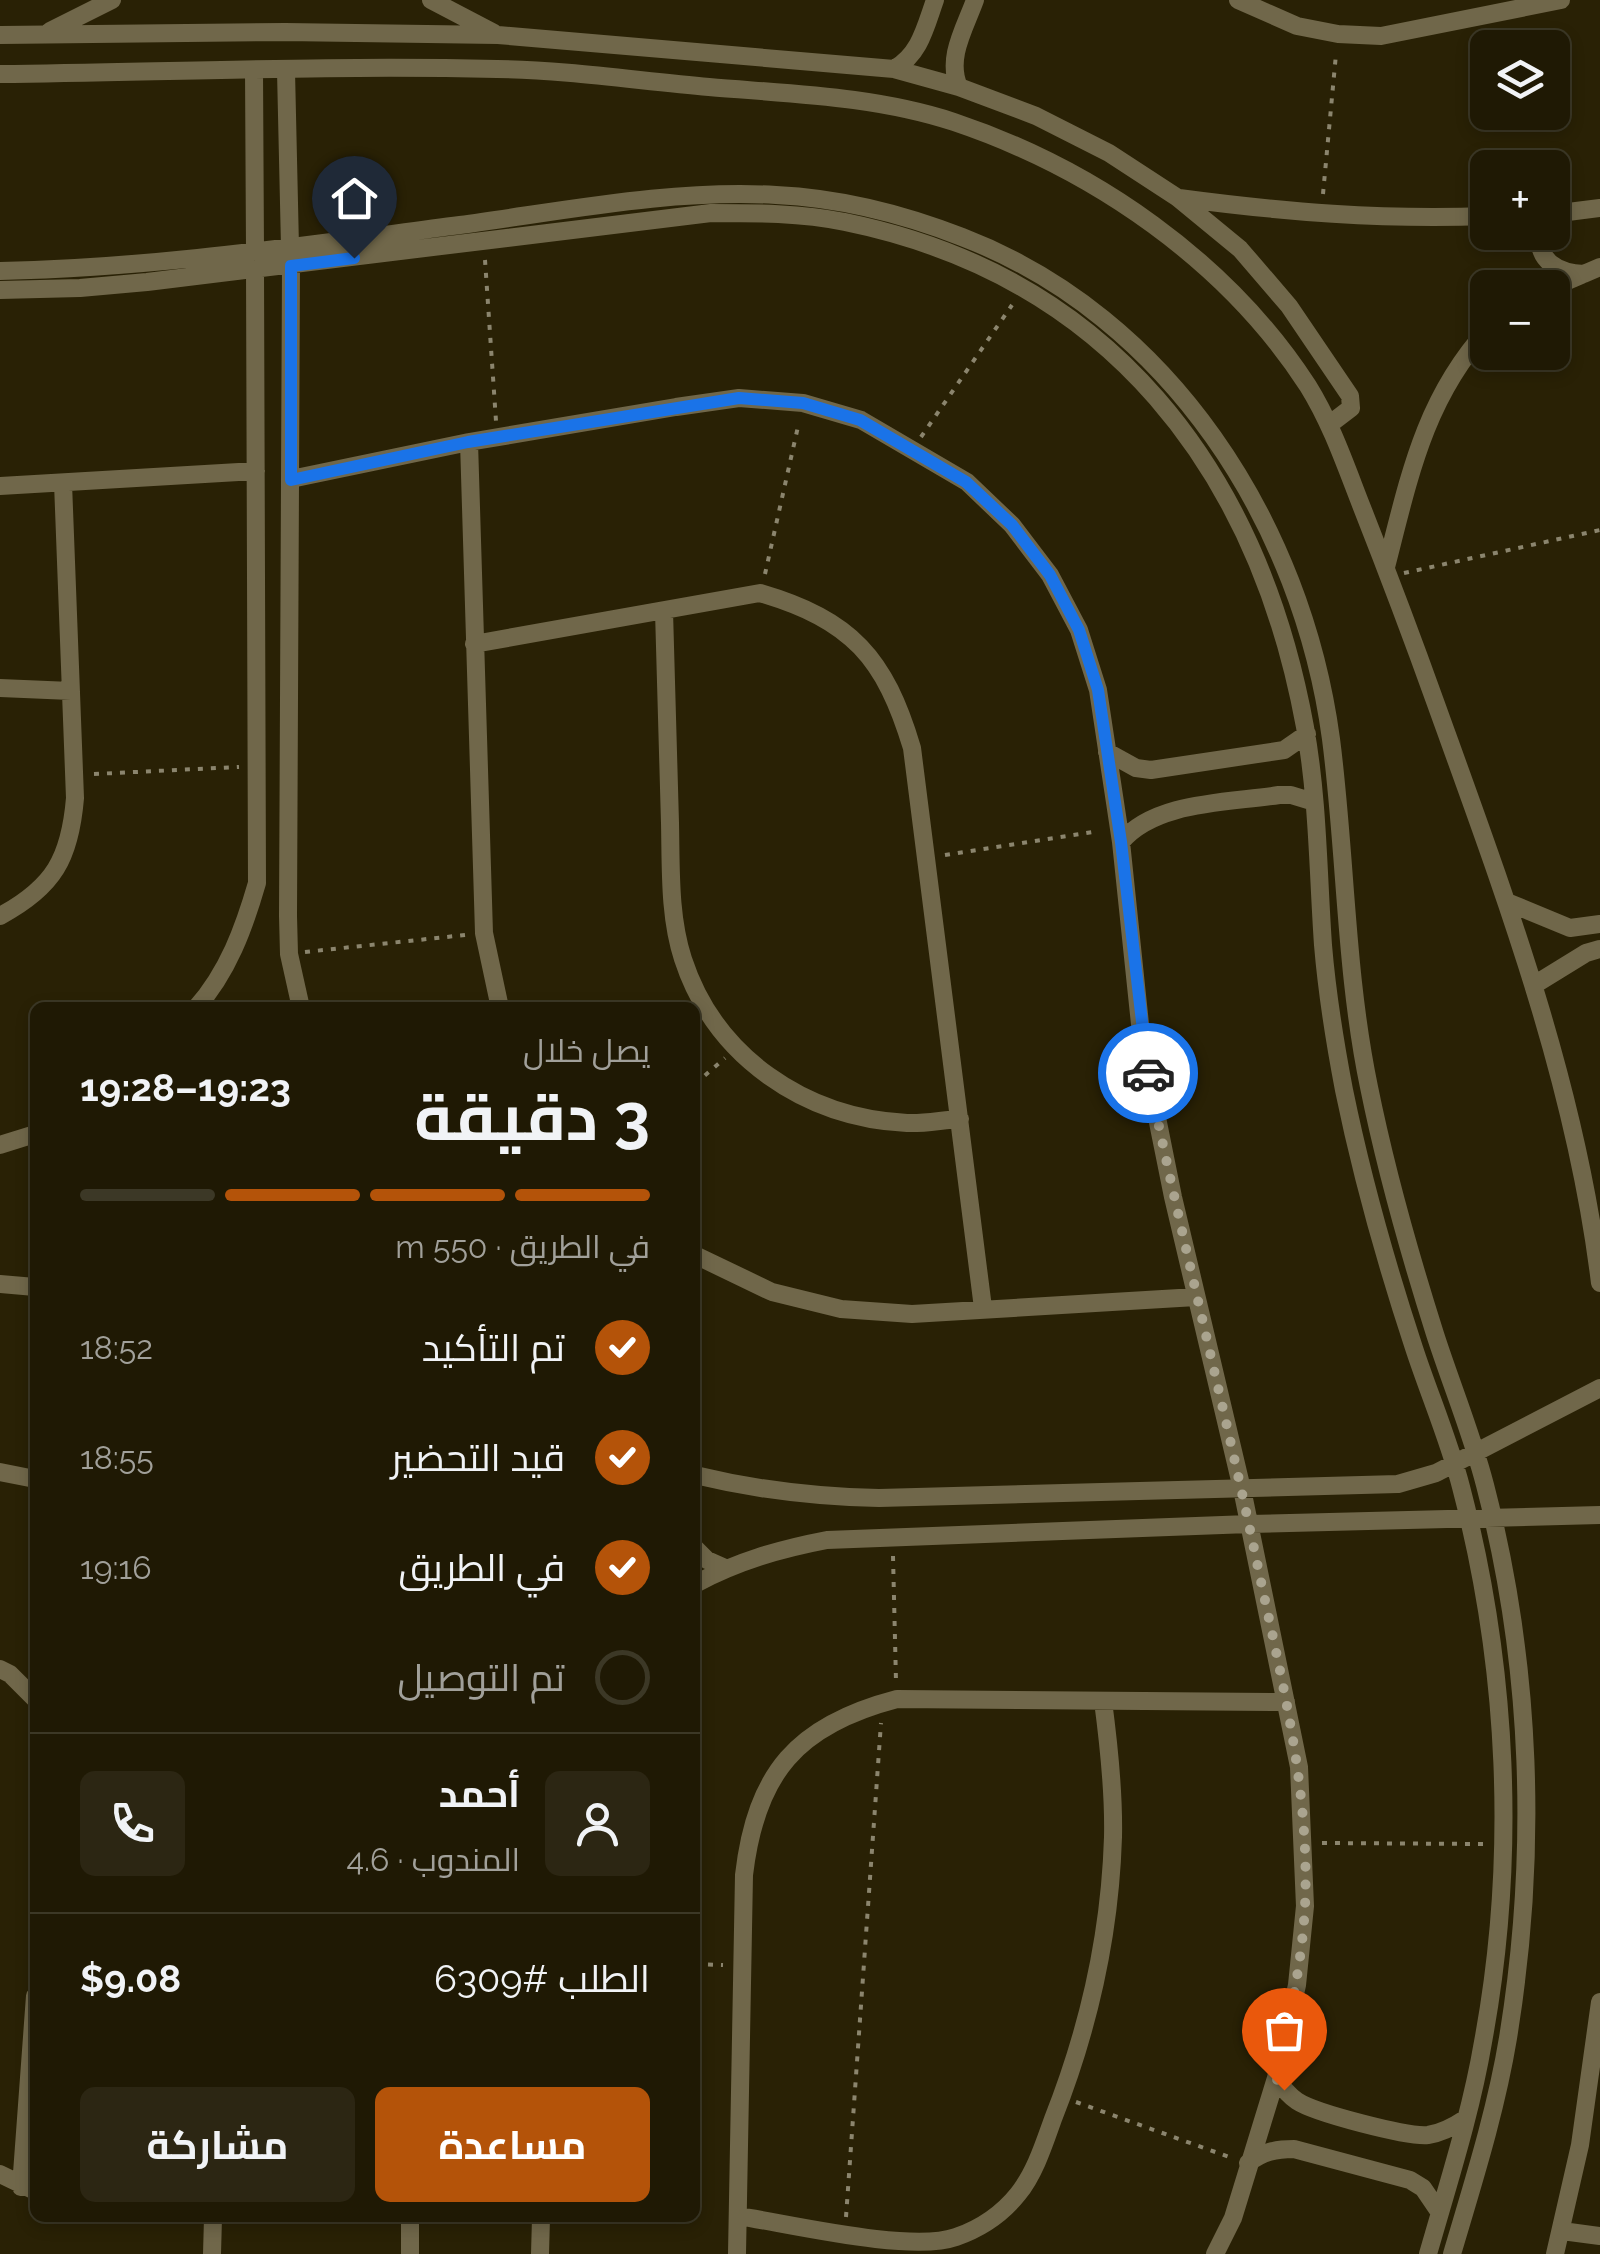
<!DOCTYPE html>
<html lang="ar">
<meta charset="utf-8">
<style>
:root{--surface:#1f1904;--page:#2c2613;--text:#f1f3f6;--muted:#a1a09a;--line:#3c3826;--accent:#b45309}
body{margin:0;font-family:Raleway,Cairo,sans-serif;background:var(--page);color:var(--text);direction:rtl;height:100vh;display:flex;flex-direction:column;font-size:38px;white-space:nowrap}
*{box-sizing:border-box;margin:0}
p{font-size:32px;color:var(--muted)}
.icon{flex:none;width:55px;height:55px;fill:none;stroke:currentColor;stroke-width:2;stroke-linecap:round;stroke-linejoin:round}
.map{position:relative;flex:1;overflow:hidden;direction:ltr}
.side{position:absolute;left:30px;top:1002px;width:670px;height:1220px;display:flex;flex-direction:column;background:var(--surface);border-radius:15px;box-shadow:0 5px 15px #0003,0 0 0 2px var(--line);direction:rtl}
.side>*{flex:none}
.tools{position:absolute;left:1470px;top:30px;display:grid;gap:20px}
.tools a{display:grid;place-items:center;width:100px;height:100px;border-radius:15px;background:var(--surface);box-shadow:0 5px 15px #0003,0 0 0 2px var(--line);font-size:50px}
.pin{position:absolute;display:grid;place-items:center;width:85px;height:85px;color:#fff;margin:-102px -42px;border-radius:50% 50% 50% 0;rotate:-45deg;box-shadow:0 0 10px #0007}
.pin .icon{rotate:45deg}
.courier{position:absolute;display:grid;place-items:center;width:100px;height:100px;margin:-50px;border:8px solid #1a73e8;border-radius:50%;background:#fff;color:#222;box-shadow:0 2px 12px #0007}
.overview em{font-style:normal;font-weight:700}
.overview div{display:flex;flex-direction:column-reverse}
.overview{display:flex;align-items:center;justify-content:space-between;height:170px;padding:0 50px}
h1{font-size:65px;font-weight:700;line-height:75px}
.bar{display:grid;grid-template-columns:repeat(4,1fr);gap:15px 10px;align-content:center;height:120px;padding:0 50px}
.bar i{height:12px;border-radius:8px;background:var(--line)}
.bar .current{background:var(--accent)}
.bar p{grid-column:span 4}
.line{display:flex;align-items:center;gap:25px;padding:0 50px;border-top:2px solid var(--line)}
.line div{flex:1}
.round{display:grid;place-items:center;flex:none;width:105px;height:105px;border-radius:15px;background:var(--page)}
ol{padding:0 50px;list-style:none}
li{display:flex;align-items:center;gap:30px;height:110px}
li p{margin-inline-start:auto}
li .icon{padding:10px;border-radius:50%;background:var(--accent);color:#fff;stroke-width:4}
li:last-child{color:var(--muted)}
li i{width:55px;height:55px;border:5px solid var(--line);border-radius:50%}
.action{display:flex;gap:20px;margin-top:auto;padding:20px 50px}
.action a{flex:1;height:115px;border-radius:15px;background:var(--accent);color:#fff;font-size:40px;font-weight:700;line-height:115px;text-align:center}
.action a+a{background:var(--page);color:var(--text)}
.map>svg:first-child{display:block}
.lines{fill:none;stroke-linecap:round;stroke-linejoin:round}
.path{stroke:#8b856e;stroke-width:4;stroke-dasharray:5 8;stroke-linecap:butt}
.minor{stroke:#70674a;stroke-width:18}
.done{stroke:#aaa48f;stroke-width:10;stroke-dasharray:0 18}
.route{stroke:#1a73e8;stroke-width:12}
</style>
<div class="map">
<svg width="1600" height="2254" viewBox="0 0 1600 2254">
<rect width="100%" height="100%" fill="#292105"/>
<g class="lines">
<!-- path -->
<path class="path" d="M1323,194l13,-140
M485,260l11,161
M921,437l91,-132
M1404,573l196,-43
M765,574l34,-152
M94,774l145,-7
M945,855l154,-24
M305,952l160,-17
M695,1084l30,-26
M695,1285l5,-9
M893,1556l3,125
M1322,1843l161,1
M695,1964l28,1
M1076,2102l156,56
M846,2217l35,-494"/>
<!-- minor -->
<path class="minor" d="M431,0l63,33
M1238,0l59,26 41,8 43,2 180,-36
M50,31l62,-31
M0,35l285,-3 213,3 396,34 65,18 77,29 73,37 69,45 62,51 49,57 61,90 1,12 -21,16
M894,69c26,-15 31,-41 41,-69
M254,71l1,180
M286,71l4,176
M0,74c165,-2 332,-9 497,-5 70,1 142,12 212,18 82,7 166,9 245,35 140,47 273,139 354,264 23,37 37,78 53,119 26,66 51,132 75,199 68,189 140,379 164,579
M959,87c-13,-29 6,-59 16,-87
M1179,198c105,14 202,22 309,18
M1552,214l48,-6
M1540,232c-4,29 18,41 44,42
M291,266l-3,650 1,38 12,54
M0,271c155,-3 306,-26 460,-46 104,-14 211,-36 316,-30 64,3 127,19 186,42 208,80 340,287 369,502 15,116 14,233 38,348 17,84 40,165 66,247 16,50 37,100 50,151 47,181 53,369 23,553 -12,73 -35,145 -56,216
M1551,288l49,-21
M0,290l80,-2 67,-6 564,-69c45,0 90,0 134,9 265,54 413,248 460,505 13,72 13,146 18,218 4,48 12,98 21,145 18,88 42,173 70,258 15,46 35,92 47,139 47,180 56,371 22,555 -12,71 -35,142 -55,212
M469,442l15,491 16,75
M291,479l178,-37 207,-35 63,-9 64,5 58,17 106,62 45,43 38,50 29,55 19,60 23,152 21,201 31,154 69,292 57,278 6,139 -8,79 -21,93 -43,140 -18,36
M0,486l256,-15
M1386,567c23,-89 38,-168 102,-238
M664,611c2,70 4,141 6,212 1,45 -1,93 13,136 32,98 122,159 224,164 17,1 35,-3 53,-4
M474,644l286,-51c92,27 125,65 152,155l71,560
M0,688l71,3
M1107,752l29,16 15,2 133,-20 23,-16
M1121,842c34,-41 107,-39 158,-47h12l23,7
M1507,902l63,26 30,-4
M0,916c54,-29 70,-58 75,-118l-12,-315
M1534,985l52,-32 14,-4
M196,1008c32,-36 48,-80 61,-125l-2,-613
M0,1145l35,-11
M695,1255l77,37 69,17 71,5 284,-17
M0,1284l35,3
M0,1472l35,7
M695,1475c62,15 121,22 184,23l519,-14 38,-11 164,-85
M695,1548l12,12 18,8
M695,1584c43,-23 85,-35 132,-44l422,-16 351,-9
M0,1669l10,5 25,25
M1276,2078c6,9 12,17 21,23 18,12 110,36 131,34 14,-2 25,-8 37,-16
M1248,2163c15,-11 27,-14 46,-14l116,31 13,8 17,25
M0,2174l35,17
M21,2187l14,-191
M738,2216c52,8 173,37 218,21 23,-8 46,-23 62,-43 17,-21 26,-50 35,-75 36,-91 57,-184 60,-282 1,-45 -4,-91 -10,-136
M410,2218v36
M1562,2231l38,5
M212,2254l1,-36
M540,2254l1,-36
M737,2254l7,-379c12,-102 53,-150 153,-176l389,3
M1555,2254l25,-109 20,-143"/>
</g>
<g class="lines">
<!-- done -->
<path class="done" d="M1148,1073c34,169 77,335 112,504 23,108 50,217 45,329 -3,58 -16,115 -29,172l8,12"/>
<!-- route -->
<path class="route" d="M354,258l-63,8v214l177,-38 271,-44 64,5 57,17 106,62 46,43 38,50 29,55 19,60 23,152 27,231"/>
</g>
</svg>
<div class="tools">
<a><svg class="icon" aria-label="layers" viewBox="0 0 24 24"><path d="M12 4l9 5-9 5-9-5zM3 14l9 5 9-5"/></svg></a>
<a>+</a>
<a>−</a>
</div>
<div class="pin" style="left:1284px;top:2090px;background:#ea580c"><svg class="icon" aria-label="bag" viewBox="0 0 24 24"><path d="M5 8h14l-1 12H6zM9 8a3 3 0 0 1 6 0"/></svg></div>
<div class="pin" style="left:354px;top:258px;background:#1f2937"><svg class="icon" aria-label="home" viewBox="0 0 24 24"><path d="M3 11l9-7 9 7M6 9v11h12V9"/></svg></div>
<div class="courier" style="left:1148px;top:1073px"><svg class="icon" aria-label="car" viewBox="0 0 24 24"><path d="M5 17H2v-5l4-1 3-4h7l3 4 3 1v5h-3M9 17h6M6 11h13"/><circle cx="7" cy="17" r="2"/><circle cx="17" cy="17" r="2"/></svg></div>
<section class="side">
<div class="overview"><div><h1>3 دقيقة</h1><p>يصل خلال</p></div><em>19:23–19:28</em></div>
<div class="bar"><i class="current"></i><i class="current"></i><i class="current"></i><i></i><p>في الطريق · 550 m</p></div>
<ol>
<li><svg class="icon" aria-label="check" viewBox="0 0 24 24"><path d="M5 12l5 5 9-10"/></svg>تم التأكيد<p>18:52</p></li>
<li><svg class="icon" aria-label="check" viewBox="0 0 24 24"><path d="M5 12l5 5 9-10"/></svg>قيد التحضير<p>18:55</p></li>
<li><svg class="icon" aria-label="check" viewBox="0 0 24 24"><path d="M5 12l5 5 9-10"/></svg>في الطريق<p>19:16</p></li>
<li><i></i>تم التوصيل</li>
</ol>
<div class="line" style="height:180px"><a class="round"><svg class="icon" aria-label="person" viewBox="0 0 24 24"><circle cx="12" cy="8" r="4"/><path d="M4 21q1-7 8-7t8 7"/></svg></a><div><b>أحمد</b><p>المندوب · 4.6</p></div><a class="round"><svg class="icon" aria-label="phone" viewBox="0 0 24 24"><path d="M5 4h4l2 5-3 2q2 4 5 5l2-3 5 2v4C11 20 4 13 5 4z"/></svg></a></div>
<div class="line" style="height:130px"><div>الطلب #6309</div><b>$9.08</b></div>
<div class="action"><a>مساعدة</a><a>مشاركة</a></div>
</section>
</div>
